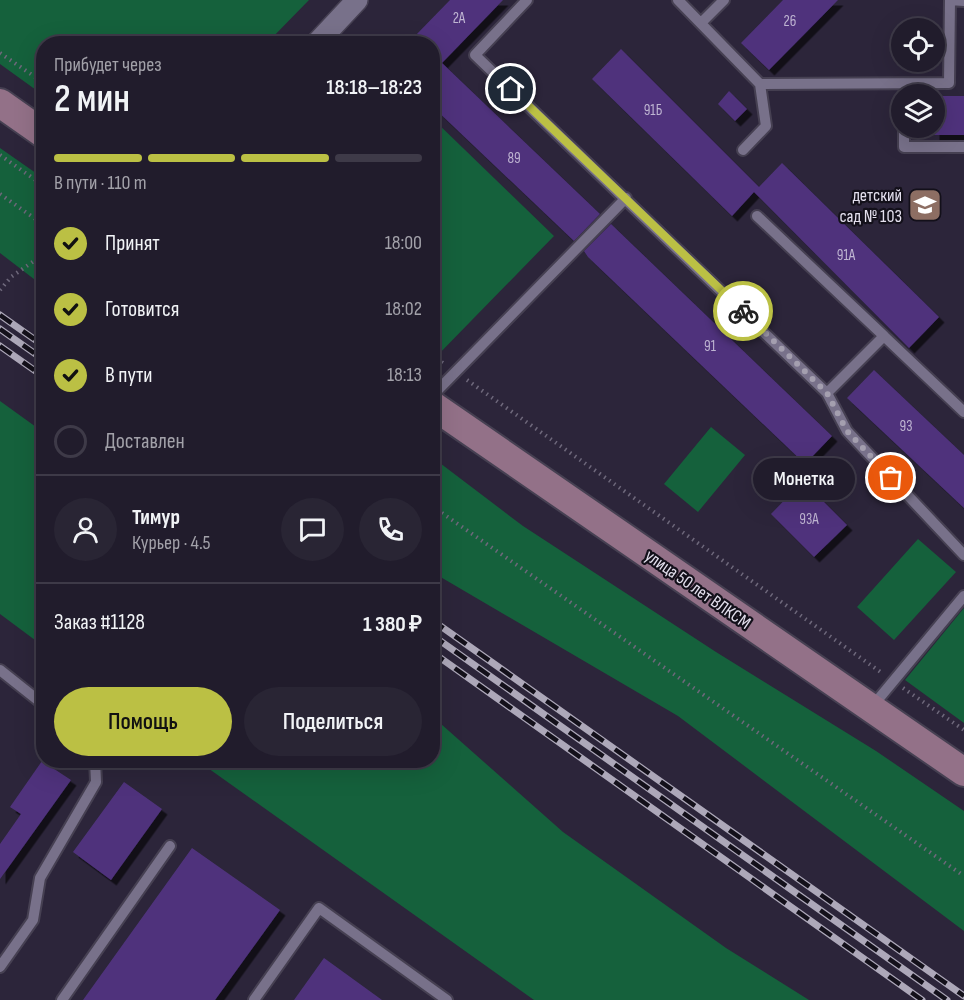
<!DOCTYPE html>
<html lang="ru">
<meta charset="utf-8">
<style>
:root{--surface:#211c2c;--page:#292534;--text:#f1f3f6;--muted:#a2a1a9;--line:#3e3a48;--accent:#bbc044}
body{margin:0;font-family:"Sofia Sans Condensed",sans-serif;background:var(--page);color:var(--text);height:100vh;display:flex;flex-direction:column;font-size:22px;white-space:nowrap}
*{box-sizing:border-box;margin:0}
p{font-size:20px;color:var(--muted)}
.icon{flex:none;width:33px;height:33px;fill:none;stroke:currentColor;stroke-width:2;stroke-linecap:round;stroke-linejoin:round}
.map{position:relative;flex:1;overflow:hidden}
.details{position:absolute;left:36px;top:36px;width:404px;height:732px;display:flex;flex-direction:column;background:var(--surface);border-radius:24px;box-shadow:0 6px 24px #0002,0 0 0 2px var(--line)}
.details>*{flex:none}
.tools{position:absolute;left:891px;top:18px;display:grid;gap:12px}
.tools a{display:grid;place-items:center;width:54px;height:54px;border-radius:50%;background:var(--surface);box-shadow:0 6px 24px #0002,0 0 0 2px var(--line);font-size:30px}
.pin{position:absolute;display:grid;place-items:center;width:51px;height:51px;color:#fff;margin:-26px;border:3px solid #fff;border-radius:50%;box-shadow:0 2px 6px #0007}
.courier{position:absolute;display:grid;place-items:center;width:60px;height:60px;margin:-30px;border:4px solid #bbc044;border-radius:50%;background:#fff;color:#222;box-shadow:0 2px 8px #0007}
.bubble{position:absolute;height:42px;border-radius:21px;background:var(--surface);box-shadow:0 6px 24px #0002,0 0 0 2px var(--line);font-size:20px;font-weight:600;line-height:42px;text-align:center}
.summary em{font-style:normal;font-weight:600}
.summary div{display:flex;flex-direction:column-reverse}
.summary{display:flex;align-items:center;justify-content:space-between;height:102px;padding:0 18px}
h1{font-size:39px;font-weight:600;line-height:45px}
.bar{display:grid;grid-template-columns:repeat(4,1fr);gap:9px 6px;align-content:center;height:72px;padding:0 18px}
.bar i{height:8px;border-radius:4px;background:var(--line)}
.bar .on{background:var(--accent)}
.bar p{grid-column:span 4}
.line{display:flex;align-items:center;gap:15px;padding:0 18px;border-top:2px solid var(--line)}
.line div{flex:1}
.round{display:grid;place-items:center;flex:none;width:63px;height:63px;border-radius:32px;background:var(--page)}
ol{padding:0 18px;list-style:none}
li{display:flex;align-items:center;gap:18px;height:66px}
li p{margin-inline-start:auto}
li .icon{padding:6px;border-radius:50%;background:var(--accent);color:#111;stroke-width:4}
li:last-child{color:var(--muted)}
li i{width:33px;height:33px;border:3px solid var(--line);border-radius:50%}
.primary-button{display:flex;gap:12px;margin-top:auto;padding:12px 18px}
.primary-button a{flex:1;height:69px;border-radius:36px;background:var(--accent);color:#111;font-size:24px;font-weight:600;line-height:69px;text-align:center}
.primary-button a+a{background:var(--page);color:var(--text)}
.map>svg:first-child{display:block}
.green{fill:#15613c}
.building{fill:#4f337c;filter:url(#shadow)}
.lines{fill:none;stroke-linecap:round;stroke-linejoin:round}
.lane-casing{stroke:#464052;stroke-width:14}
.street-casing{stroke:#464052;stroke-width:24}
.secondary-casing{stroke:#464052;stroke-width:32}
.path{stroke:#6e687b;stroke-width:4;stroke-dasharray:1.5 4.5;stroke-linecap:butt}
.lane{stroke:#78718a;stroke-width:10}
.street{stroke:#78718a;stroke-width:21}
.secondary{stroke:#937188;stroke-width:28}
.rail-casing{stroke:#ada8b9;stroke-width:7}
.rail{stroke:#13101a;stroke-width:4.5;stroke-dasharray:14;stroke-linecap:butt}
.done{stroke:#a49faf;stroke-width:6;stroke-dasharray:0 10.8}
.route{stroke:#bbc044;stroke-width:8}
.labels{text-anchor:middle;stroke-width:4.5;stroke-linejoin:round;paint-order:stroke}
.number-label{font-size:15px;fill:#bfb5d2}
.poi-label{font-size:18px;fill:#e4e0ee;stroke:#13101a;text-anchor:end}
.street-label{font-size:18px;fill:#e4e0ee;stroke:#13101a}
</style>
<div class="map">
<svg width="964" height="1000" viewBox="0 0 964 1000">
<defs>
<filter id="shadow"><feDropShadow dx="5.5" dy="5.5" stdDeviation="0" flood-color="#0009"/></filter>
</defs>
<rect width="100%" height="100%" fill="#2c253a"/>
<!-- green -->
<path class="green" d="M0,0h309l-42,43 -223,1 -1,51 -43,-31z
M432,118l122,118 -122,125z
M0,148l43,30v108l-43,-33z
M0,401l43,31v214l-43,-32z
M711,427l34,28 -47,57 -34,-28z
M432,457l91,69 193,126 160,99 88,60v120l-286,-215 -246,-144z
M918,539l38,33 -62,68 -37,-33z
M964,608v115l-59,-43z
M432,716l131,116 163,116 83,52h-275l-336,-239 234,-1z"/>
<!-- building -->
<path class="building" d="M450,0h53l-61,63 158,151 -26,27 -142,-135v-32l10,-11 -10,-10v-9h-9l-8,-8z
M783,0h55l-69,70 -28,-27z
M621,49l138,138 23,-24 157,154 -30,31 -155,-156 -22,24 -140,-137z
M729,91l18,18 -12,12 -17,-17z
M934,96h30v39h-30z
M611,224l221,212 -27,28 -217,-207 -4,-6z
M874,370l90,85v53l-117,-110z
M803,481l44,44 -33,32 -43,-43z
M42,761l29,19 -71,99v-35l21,-30 -11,-7z
M124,782l38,27 -51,71 -38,-28z
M192,848l88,62 -65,90h-132z
M324,958l58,42h-88z"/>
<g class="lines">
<defs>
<path id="lane" d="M527,0l-52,55 352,338 20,38 117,124
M678,0l82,84 189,-1 1,-83 14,1
M701,23l23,-23
M904,128v19h60
M743,150l23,-24 -6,-42
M757,216l127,120
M827,393l57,-57 80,76
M432,396l194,-198
M0,670l44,35
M871,708l93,-112
M0,967l33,-47 7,-42 56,-96 -1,-22
M62,1000l108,-154
M254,1000l65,-92 128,92"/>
<path id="street" d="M316,44l41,-44"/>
<path id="secondary" d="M0,103l44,31
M432,405l532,367"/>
</defs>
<!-- lane casing -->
<use href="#lane" class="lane-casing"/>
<!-- street casing -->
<use href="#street" class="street-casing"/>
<!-- secondary casing -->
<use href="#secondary" class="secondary-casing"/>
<!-- path -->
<path class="path" d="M0,53l44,30
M0,155l44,31
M0,194l44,31
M0,290l11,-13 33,-23
M432,355l11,8
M467,380l415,293
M432,506l532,370
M903,688l61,42"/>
<!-- lane -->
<use href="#lane" class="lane"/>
<!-- street -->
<use href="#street" class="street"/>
<!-- secondary -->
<use href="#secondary" class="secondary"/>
<defs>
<path id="rail" d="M0,315l44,31
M0,329l44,31
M0,346l44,31
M432,620l532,376
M432,635l515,365
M432,652l490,348"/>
</defs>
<!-- rail casing -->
<use href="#rail" class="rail-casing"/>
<!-- rail -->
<use href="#rail" class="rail"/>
</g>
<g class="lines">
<!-- done -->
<path class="done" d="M743,311l84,82 20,38 44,47"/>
<!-- route -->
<path class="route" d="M511,89l232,222"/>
</g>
<!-- icons -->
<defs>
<symbol id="school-square" viewBox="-11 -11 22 22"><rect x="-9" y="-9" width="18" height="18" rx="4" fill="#8d6e63" stroke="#13101a"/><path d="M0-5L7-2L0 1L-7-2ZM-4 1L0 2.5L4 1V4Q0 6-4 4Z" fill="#fff"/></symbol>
</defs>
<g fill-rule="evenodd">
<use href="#school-square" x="906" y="186" width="38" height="38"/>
</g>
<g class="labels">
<!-- number labels -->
<g class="number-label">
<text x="459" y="23">2А</text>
<text x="790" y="26">26</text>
<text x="653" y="115">91Б</text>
<text x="514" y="163">89</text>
<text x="846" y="260">91А</text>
<text x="710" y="351">91</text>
<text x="906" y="431">93</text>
<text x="809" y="524">93А</text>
</g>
<!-- poi labels -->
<g class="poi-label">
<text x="902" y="201">детский<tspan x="902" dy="21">сад № 103</tspan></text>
</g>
<!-- street labels -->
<g class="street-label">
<text transform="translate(698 589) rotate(35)" y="6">улица 50 лет ВЛКСМ</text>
</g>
</g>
</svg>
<div class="tools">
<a><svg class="icon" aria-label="locate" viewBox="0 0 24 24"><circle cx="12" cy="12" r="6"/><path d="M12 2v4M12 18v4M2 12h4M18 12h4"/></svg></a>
<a><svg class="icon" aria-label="layers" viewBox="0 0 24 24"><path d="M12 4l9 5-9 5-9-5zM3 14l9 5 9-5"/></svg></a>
</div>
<div class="pin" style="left:891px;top:478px;background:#ea580c"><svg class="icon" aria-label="bag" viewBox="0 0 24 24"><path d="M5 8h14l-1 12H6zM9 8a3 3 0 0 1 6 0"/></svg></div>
<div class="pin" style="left:511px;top:89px;background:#1f2937"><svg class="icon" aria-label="home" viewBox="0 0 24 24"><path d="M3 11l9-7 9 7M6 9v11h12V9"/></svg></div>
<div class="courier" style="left:743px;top:311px"><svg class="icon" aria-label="bike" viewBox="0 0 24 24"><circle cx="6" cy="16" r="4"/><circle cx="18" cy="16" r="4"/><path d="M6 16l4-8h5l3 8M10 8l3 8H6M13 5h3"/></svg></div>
<div class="bubble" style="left:753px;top:458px;width:102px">Монетка</div>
<section class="details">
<div class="summary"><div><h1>2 мин</h1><p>Прибудет через</p></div><em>18:18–18:23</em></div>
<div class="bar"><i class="on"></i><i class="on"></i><i class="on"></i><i></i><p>В пути · 110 m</p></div>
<ol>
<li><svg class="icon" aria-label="check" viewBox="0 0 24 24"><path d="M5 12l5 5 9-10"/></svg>Принят<p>18:00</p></li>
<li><svg class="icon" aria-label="check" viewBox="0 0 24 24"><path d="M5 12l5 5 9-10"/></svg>Готовится<p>18:02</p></li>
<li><svg class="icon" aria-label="check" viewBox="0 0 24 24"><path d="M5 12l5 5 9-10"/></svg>В пути<p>18:13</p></li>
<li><i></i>Доставлен</li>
</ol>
<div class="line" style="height:108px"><a class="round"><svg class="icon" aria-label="person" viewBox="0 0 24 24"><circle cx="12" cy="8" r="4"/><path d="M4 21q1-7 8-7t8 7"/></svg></a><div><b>Тимур</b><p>Курьер · 4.5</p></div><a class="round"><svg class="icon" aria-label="chat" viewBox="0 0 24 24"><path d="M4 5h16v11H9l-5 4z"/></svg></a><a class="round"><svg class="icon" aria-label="phone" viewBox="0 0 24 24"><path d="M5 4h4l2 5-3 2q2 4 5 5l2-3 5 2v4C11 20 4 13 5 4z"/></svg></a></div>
<div class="line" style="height:78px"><div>Заказ #1128</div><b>1 380 ₽</b></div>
<div class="primary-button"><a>Помощь</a><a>Поделиться</a></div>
</section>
</div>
